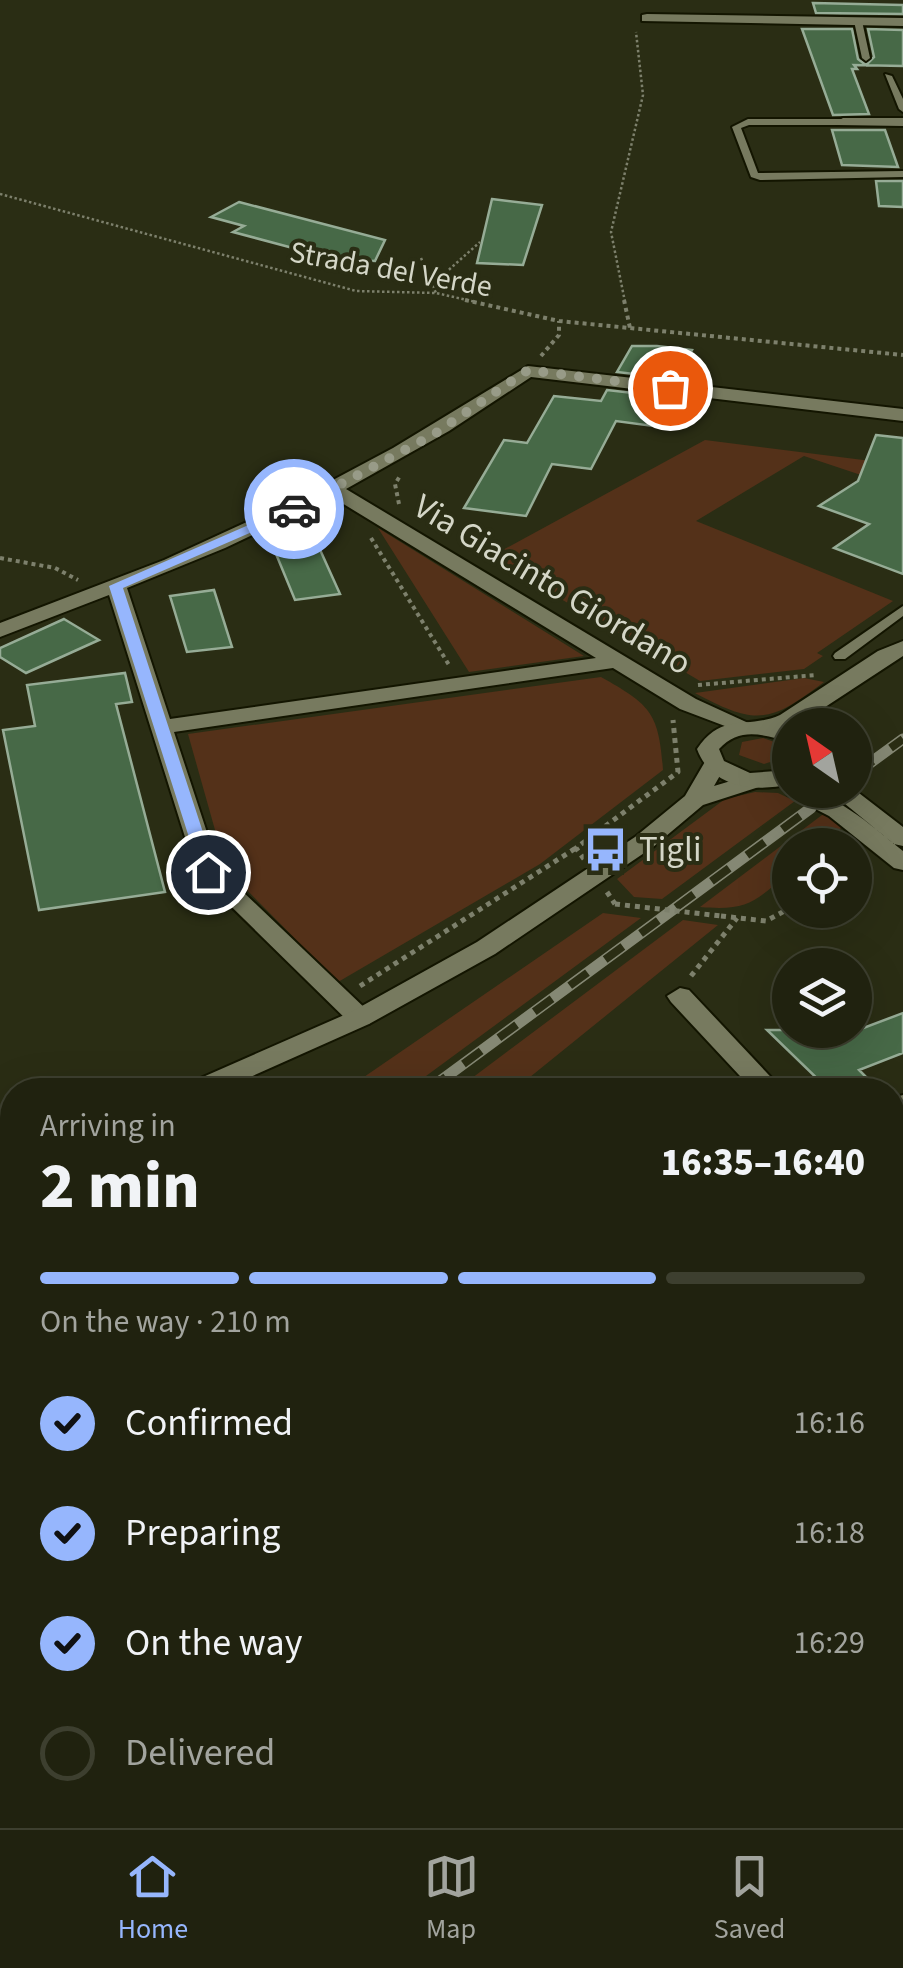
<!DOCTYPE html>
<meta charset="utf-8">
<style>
:root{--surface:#20220f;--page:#2d2f1d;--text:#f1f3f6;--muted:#a2a49e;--line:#3d3f2f;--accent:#96b6fd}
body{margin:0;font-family:"Source Sans 3",sans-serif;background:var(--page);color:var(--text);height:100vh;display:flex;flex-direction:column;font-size:38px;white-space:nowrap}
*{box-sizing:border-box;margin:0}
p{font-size:32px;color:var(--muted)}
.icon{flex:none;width:55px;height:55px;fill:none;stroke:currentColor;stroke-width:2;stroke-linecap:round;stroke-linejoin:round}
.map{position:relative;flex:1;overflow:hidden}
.panel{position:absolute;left:0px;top:1078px;width:905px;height:752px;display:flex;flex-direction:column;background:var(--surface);border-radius:40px 40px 0 0;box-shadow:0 10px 40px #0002,0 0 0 2px var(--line)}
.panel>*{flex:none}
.needle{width:65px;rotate:326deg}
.tools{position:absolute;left:772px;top:708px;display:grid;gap:20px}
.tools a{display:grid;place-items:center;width:100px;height:100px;border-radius:50%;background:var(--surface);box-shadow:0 10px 40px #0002,0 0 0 2px var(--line);font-size:50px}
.pin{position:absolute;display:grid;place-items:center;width:85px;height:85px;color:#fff;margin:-42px;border:5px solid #fff;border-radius:50%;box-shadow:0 2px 10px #0007}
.courier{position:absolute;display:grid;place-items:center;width:100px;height:100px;margin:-50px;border:8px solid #96b6fd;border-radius:50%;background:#fff;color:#222;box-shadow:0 2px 12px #0007}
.headline em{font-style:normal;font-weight:800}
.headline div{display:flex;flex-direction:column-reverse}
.headline{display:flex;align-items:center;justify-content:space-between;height:170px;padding:0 40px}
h1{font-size:65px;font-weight:800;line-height:75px}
.bar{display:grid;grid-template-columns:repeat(4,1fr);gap:15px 10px;align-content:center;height:120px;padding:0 40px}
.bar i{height:12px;border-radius:8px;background:var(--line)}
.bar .on{background:var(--accent)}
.bar p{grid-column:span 4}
ol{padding:0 40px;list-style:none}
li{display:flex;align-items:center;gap:30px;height:110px}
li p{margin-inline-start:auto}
li .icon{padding:10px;border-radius:50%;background:var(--accent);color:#111;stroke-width:4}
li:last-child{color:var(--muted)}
li i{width:55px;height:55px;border:5px solid var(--line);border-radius:50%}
.dock{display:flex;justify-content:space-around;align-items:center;height:140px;border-top:2px solid var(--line);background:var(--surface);font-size:28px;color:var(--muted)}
.dock a{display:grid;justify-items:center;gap:5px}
.dock .on{color:var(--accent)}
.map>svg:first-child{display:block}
.green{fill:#543119}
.building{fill:#476947;stroke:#96ac96;stroke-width:2.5}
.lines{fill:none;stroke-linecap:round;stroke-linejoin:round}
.service-casing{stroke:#131500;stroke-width:4}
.minor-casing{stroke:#131500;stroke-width:4}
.tertiary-casing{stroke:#131500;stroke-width:4}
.secondary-casing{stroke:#131500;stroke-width:4}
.path-far2{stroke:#7d806c;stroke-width:2.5;stroke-dasharray:2.5 2.5;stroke-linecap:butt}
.path-far1{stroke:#7d806c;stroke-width:4;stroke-dasharray:4 4;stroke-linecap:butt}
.path{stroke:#7d806c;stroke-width:5;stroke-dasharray:5 5;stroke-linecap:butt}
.service{fill:#777a5f;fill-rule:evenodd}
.minor{fill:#777a5f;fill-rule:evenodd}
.tertiary{fill:#777a5f;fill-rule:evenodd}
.secondary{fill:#777a5f;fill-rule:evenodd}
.rail-far1-casing{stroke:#858874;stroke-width:11}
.rail-casing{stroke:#858874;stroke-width:14}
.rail-far1{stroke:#2a2d14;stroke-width:8;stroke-dasharray:22;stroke-linecap:butt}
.rail{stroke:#2a2d14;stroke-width:10;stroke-dasharray:29;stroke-linecap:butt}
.path-bridge{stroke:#7d806c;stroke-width:5;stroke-dasharray:5 5;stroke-linecap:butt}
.route{fill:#96b6fd}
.done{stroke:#989b88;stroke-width:10;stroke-dasharray:0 18}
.labels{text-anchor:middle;stroke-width:8;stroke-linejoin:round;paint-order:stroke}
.far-street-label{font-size:30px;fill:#d4d6c7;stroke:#2a2d14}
.street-label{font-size:35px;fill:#d4d6c7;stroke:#2a2d14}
.poi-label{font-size:35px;fill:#d4d6c7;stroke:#2a2d14;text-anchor:start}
</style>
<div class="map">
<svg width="903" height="1828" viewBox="0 0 903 1828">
<rect width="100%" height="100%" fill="#2a2d14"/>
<!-- green -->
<path class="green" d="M705,440l198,25 -36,12 -63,-21 -108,65 197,80 -76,52 6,3 -19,13 -104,12 -210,-124z
M378,528l206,128 -115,16z
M601,677c50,28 58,36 62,93l-123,94 -202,118 -112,-113 -38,-135z
M804,678l20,4c-54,41 -68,44 -129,11z
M763,738l20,7v13l-19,6 -25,-9 3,-13z
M755,792l23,1 17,8 -133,98 -28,-2 -17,-18 108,-80z
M826,812l17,13c-15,21 -29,20 -53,20v27c-36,30 -41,39 -90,35z
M603,913l38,5 -234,172h-62z
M683,920l35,5 -204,165h-58z"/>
<!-- building -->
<path class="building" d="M813,3l90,2v9l-87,-1z
M802,29h50l6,30 8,6 8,-8 -6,-28 35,1v36l-49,-1 3,4h-5l17,45 -36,1z
M832,130h53l13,37 -56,-2z
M876,181h27v26l-24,-1z
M492,199l50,6 -19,60 -46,-2z
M239,202l146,38 -10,21 -41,-2 -101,-27 11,-6 -33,-9z
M632,346h25l35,4 -15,29 -60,-7z
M607,390l61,7 -15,29 -37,-5 -25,48 -39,-5 -26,52 -62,-8 40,-68 23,3 27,-47 47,5z
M876,435l27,3v136l-69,-26 35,-24 -50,-18 39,-25z
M317,543l23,51 -45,6 -21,-51z
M214,590l18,57 -45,5 -17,-56z
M64,619l35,21 -73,33 -26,-16v-9z
M125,673l7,29 -16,2 49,188 -126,18 -36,-180 32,-4 -8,-41z
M903,1013v40l-44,17 20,20h-50l-62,-60h51l11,11z"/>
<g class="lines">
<defs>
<path id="service" d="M858,19l4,2 8,37 -4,3 -4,-3 -8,-37z
M885,74l7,2 11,23v13l-4,-3z
M748,119h95l4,3 -4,3h-94l-8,3 17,45 145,-2v6l-143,3 -9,-3 -19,-50z
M903,606v10l-58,43h-10l-2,-3 2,-3z
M903,1326v18l-11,7v-19z"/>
<path id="minor" d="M647,14l256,4v8l-261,-5v-6z
M843,118h60v8l-65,-1 -2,-3z
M528,366l375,43v12l-372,-44 -82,54 -103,58 350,210 61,28 -11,7 -66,-25 -67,-41 -439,64 45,137 150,143 4,6 -4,6h-18l-155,-152 -87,-277 -109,42v-14l164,-63 139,-64 90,-48zM332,497l264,161 -426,61 -43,-131 98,-40z
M680,988l9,2 94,100h-30l-82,-88 -4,-6z
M903,1095v24l-11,4v-25z
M892,1525h11v26h-11z
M903,1557v26l-11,3v-27z
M0,1646l12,4v48l-12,-5z
M75,1818h43l-4,10h-44z
M482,1818h37l5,10h-38z"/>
<path id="tertiary" d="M714,758l12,7 -12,21 40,-12 12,7 -4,5 -59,19 -50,42 -158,107 -126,70 -148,66h-38l4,-6 164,-72 126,-70 158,-105 50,-41 21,-36z
M12,1147v19l-12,4v-20z"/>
<path id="secondary" d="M903,641v15l-90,59 -23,10v17c-26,-7 -50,-16 -71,7l5,12 26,12 40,-3v14c-37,9 -79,3 -93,-35 26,-38 49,-19 83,-34l98,-64z
M790,784v6c46,0 78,34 113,61v19l-9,-2 -65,-52 -41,-21 -4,-5z
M828,790h27l48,37v19l-9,-2z"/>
</defs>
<!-- service casing -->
<use href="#service" class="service-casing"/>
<!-- minor casing -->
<use href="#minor" class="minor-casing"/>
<!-- tertiary casing -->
<use href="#tertiary" class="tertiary-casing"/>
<!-- secondary casing -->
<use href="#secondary" class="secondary-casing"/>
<!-- path-far2 -->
<path class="path-far2" d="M0,194l356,97 80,2 40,9
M421,258l15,35
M434,283l46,-41
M625,302l-14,-70 32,-137 -7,-63"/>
<!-- path-far1 -->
<path class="path-far1" d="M465,300l94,21 344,34
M624,300l6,28
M541,356l18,-21v-14
M399,504l-4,-20 5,-8
M371,538l78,127
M0,558l55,10 23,12
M698,685l118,-10"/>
<!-- path -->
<path class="path" d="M584,859l-8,-11 102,-76 -5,-52
M855,868l17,1
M607,892l8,12
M721,916l45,5 24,-13
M691,976l46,-58
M360,986l216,-138"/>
<!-- service -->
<use href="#service" class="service"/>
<!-- minor -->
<use href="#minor" class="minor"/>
<!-- tertiary -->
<use href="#tertiary" class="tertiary"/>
<!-- secondary -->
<use href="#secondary" class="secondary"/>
<defs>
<path id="rail-far1" d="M855,774l48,-35
M428,1090l383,-282"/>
<path id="rail" d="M0,1409l12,-9"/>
</defs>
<!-- rail-far1 casing -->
<use href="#rail-far1" class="rail-far1-casing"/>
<!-- rail casing -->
<use href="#rail" class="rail-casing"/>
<!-- rail-far1 -->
<use href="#rail-far1" class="rail-far1"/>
<!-- rail -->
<use href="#rail" class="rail"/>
<!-- path-bridge -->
<path class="path-bridge" d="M615,904l106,12"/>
</g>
<!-- route -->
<path class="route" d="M294,505l4,7 -175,76 93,284 -8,5 -8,-5 -91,-286z"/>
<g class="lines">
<!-- done -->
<path class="done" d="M294,509l139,-74 95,-65 142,18"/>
</g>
<!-- icons -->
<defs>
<symbol id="bus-bare" viewBox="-9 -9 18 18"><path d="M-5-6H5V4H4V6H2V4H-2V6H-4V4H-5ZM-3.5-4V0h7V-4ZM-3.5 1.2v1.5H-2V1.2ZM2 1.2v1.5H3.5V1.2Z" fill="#96b6fd" stroke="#2a2d14" stroke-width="2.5" paint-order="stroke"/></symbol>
</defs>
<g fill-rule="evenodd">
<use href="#bus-bare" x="574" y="818" width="63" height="63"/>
</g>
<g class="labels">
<!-- far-street labels -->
<g class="far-street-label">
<text transform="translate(391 269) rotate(10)" y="10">Strada del Verde</text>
</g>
<!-- street labels -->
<g class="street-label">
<text transform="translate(553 584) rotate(31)" y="12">Via Giacinto Giordano</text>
</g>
<!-- poi labels -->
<g class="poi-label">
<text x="639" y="861">Tigli</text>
</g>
</g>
</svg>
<div class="tools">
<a><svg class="needle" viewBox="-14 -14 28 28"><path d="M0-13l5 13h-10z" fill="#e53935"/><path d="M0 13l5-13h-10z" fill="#a2a49e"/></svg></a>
<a><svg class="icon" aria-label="locate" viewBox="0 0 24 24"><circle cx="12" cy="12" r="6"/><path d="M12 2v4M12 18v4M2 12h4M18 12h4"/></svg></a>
<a><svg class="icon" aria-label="layers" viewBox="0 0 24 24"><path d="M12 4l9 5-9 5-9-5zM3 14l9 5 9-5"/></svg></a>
</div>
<div class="pin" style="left:670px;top:388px;background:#ea580c"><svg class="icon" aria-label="bag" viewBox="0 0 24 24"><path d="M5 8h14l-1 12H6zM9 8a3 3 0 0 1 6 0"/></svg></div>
<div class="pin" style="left:208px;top:872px;background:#1f2937"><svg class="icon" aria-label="home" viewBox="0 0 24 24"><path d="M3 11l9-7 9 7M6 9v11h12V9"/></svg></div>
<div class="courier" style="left:294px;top:509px"><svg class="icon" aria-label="car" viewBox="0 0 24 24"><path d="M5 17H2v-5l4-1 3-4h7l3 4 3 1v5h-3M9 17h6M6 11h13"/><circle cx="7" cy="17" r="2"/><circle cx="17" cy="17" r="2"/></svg></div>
<section class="panel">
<div class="headline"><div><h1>2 min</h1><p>Arriving in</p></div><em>16:35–16:40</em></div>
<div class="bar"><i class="on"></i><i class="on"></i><i class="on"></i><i></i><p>On the way · 210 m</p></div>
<ol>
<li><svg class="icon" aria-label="check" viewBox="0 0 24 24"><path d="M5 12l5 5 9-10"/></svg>Confirmed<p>16:16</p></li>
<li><svg class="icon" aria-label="check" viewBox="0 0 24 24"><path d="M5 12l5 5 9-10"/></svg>Preparing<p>16:18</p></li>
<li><svg class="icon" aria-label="check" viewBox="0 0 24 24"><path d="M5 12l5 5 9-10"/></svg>On the way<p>16:29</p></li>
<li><i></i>Delivered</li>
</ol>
</section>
</div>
<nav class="dock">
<a class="on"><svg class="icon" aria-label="home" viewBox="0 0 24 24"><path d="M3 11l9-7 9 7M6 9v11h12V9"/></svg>Home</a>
<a><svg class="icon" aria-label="map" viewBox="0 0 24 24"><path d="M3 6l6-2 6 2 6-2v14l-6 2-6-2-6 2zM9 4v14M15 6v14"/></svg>Map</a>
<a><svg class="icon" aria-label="saved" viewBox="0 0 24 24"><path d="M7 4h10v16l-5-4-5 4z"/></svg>Saved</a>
</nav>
